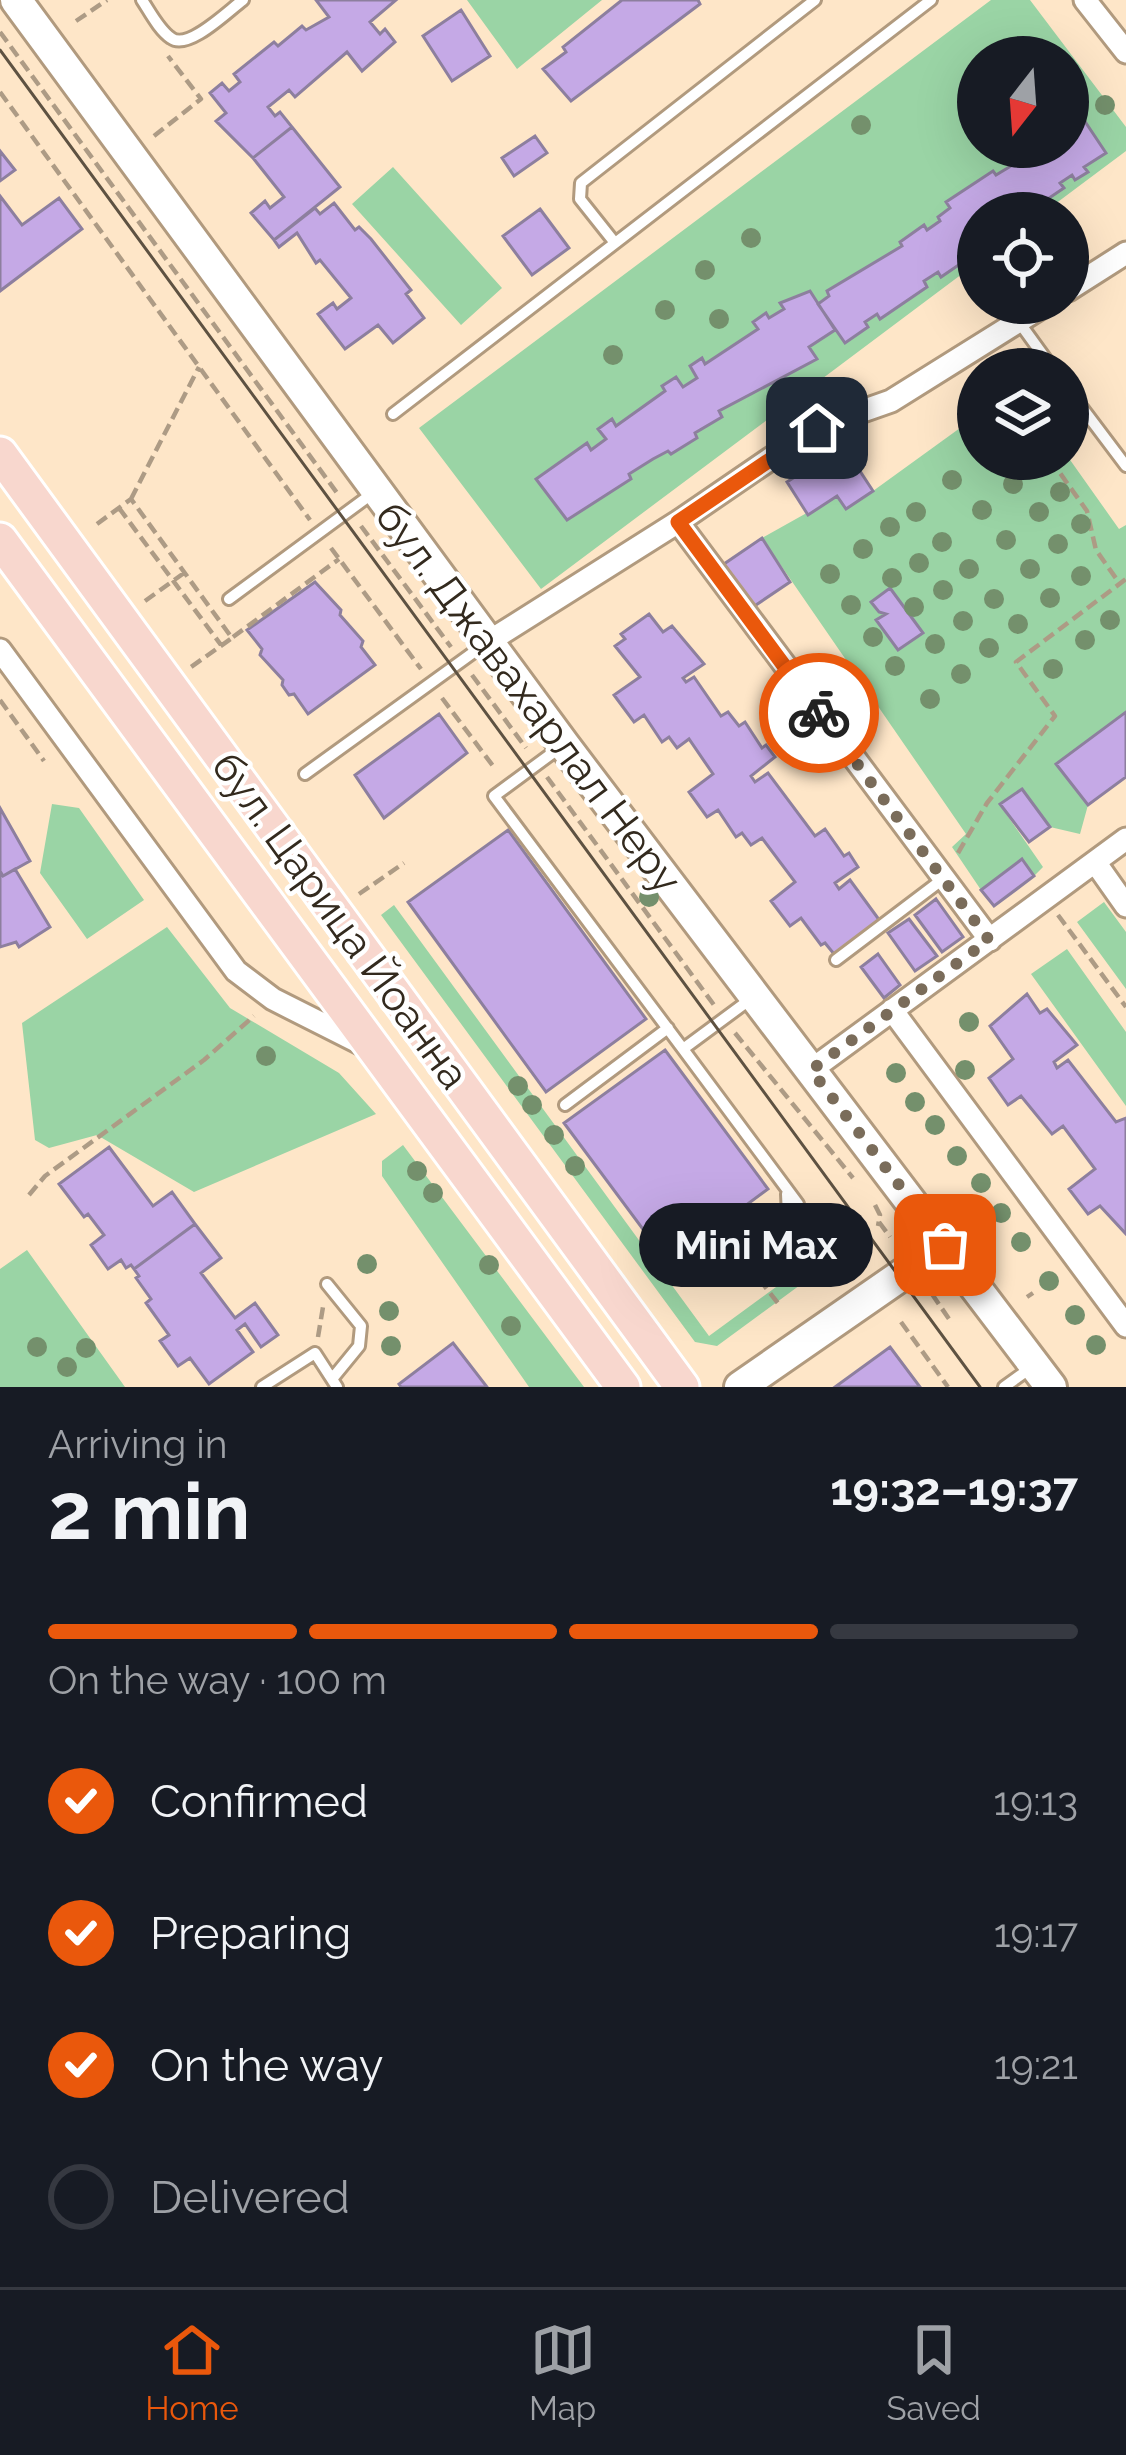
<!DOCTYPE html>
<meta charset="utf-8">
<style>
:root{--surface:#171b24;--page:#20242c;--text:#f1f3f6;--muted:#9ea1a6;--line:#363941;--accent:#ea580c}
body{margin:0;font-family:Raleway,sans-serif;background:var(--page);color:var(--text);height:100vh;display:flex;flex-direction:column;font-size:45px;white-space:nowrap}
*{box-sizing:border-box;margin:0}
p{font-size:39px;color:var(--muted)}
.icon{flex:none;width:66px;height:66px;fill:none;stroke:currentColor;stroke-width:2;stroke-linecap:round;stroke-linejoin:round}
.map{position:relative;height:1387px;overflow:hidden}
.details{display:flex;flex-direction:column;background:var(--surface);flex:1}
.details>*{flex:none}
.needle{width:78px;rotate:197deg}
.tools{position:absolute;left:957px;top:36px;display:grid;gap:24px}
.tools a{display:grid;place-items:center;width:132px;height:132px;border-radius:50%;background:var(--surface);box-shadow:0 12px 48px #0002;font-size:60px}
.pin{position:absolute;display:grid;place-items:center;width:102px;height:102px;color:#fff;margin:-51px;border-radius:24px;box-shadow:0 6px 18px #0006}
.courier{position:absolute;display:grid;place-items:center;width:120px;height:120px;margin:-60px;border:9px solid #ea580c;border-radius:50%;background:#fff;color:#222;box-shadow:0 3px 15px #0007}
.bubble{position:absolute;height:84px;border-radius:42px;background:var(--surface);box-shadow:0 12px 48px #0002;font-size:39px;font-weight:700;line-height:84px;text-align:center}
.headline em{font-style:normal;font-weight:700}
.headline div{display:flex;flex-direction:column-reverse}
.headline{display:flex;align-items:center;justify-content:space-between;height:204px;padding:0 48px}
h1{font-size:78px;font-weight:700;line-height:90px}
.bar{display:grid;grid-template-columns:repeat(4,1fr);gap:18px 12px;align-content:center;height:144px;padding:0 48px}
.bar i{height:15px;border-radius:9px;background:var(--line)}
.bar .active{background:var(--accent)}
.bar p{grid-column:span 4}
ol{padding:0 48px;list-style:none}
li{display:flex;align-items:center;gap:36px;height:132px}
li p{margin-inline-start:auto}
li .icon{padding:12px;border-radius:50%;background:var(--accent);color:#fff;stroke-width:4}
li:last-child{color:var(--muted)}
li i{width:66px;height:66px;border:6px solid var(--line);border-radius:50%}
.tabs{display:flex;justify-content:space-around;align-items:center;height:168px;border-top:3px solid var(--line);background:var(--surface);font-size:33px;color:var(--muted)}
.tabs a{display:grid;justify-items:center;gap:6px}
.tabs .active{color:var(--accent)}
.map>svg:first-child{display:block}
.green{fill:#9ad4a5;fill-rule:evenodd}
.building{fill:#c5a9e6;stroke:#8d7f9e;stroke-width:3}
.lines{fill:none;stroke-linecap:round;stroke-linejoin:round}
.lane-casing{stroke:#b19a7e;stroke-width:16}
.street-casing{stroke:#b19a7e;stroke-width:27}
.secondary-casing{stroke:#b19a7e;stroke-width:36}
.primary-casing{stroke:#fff;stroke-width:39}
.path{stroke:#ad9b85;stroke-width:4.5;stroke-dasharray:12 6;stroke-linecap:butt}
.lane{stroke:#fff;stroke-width:10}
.street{stroke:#fff;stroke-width:21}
.secondary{stroke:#fff;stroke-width:30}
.primary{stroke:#f8d7ce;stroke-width:33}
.tram{stroke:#5e5242;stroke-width:3}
.tree{fill:#74906c}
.done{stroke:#7a6c5a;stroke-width:12;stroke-dasharray:0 21.6}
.route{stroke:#ea580c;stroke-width:15}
.labels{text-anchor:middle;stroke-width:9;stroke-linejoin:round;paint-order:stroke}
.street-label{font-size:42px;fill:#332a1e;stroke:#fff}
</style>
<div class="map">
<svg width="1126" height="1387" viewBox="0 0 1126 1387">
<rect width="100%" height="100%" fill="#fee6c8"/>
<!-- green -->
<path class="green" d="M467,0h135l-85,69z
M991,0h39l96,127v24l-83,62h-65v49l-437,327 -122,-161zM978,57h90v90h-90z
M393,167l109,121 -41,37 -109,-121z
M978,415v44l90,-2 51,72 7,-4v187l-69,52 31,41 -8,29 -30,-7 -28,-37 -22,15 43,62 -9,9 -12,-16 -41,30 -29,-43 14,-13 -204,-296 75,-42 36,-5z
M52,804l27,4 65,92 -57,39 -47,-66z
M1104,902l22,30v57l-49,-67z
M394,905l315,431 89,-65 -14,-20 35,-26 22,30 -124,91 -22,-4 -314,-427z
M167,927l63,81 109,65 37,41 -182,78 -97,-57 -48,13 -14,-8 -13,-117z
M1067,949l59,83v74l-95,-132z
M403,1145l181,242h-55l-147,-211v-15z
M27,1250l98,137h-125v-118z"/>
<!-- building -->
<path class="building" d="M316,0h80l-26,22 10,12 5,-5 10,13 -33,29 -15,-19 -52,45 -6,-7 -21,17 7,9 5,-4 12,15 -39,31 -37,-37 10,-8 -16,-20 12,-10 7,8 11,-9 -6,-8 40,-32 4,4 24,-20 4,4 23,-13z
M622,0h76l2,4 -129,97 -28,-32 23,-17 -3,-5z
M461,10l29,46 -38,25 -29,-45z
M1082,117l24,36 -22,14 4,5 -13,8 -3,-5 -12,8 4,5 -37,25h-49v33l-15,10 3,4 -25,17 -3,-5 -14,9 3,6 -47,32 -3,-5 -12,8 3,5 -23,16 -27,-39 11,-8 -2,-5 75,-45 -2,-4 24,-17 3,5 13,-9 -2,-4 12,-9 -4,-6 47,-31 3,4 15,-9 -3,-6 20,-13h40v-21z
M292,127l48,60 -66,53 -23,-27 14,-12 5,7 14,-11 -31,-39z
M535,136l12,17 -33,23 -12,-18z
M0,151l15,19 -15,11z
M0,196l22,29 37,-27 23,31 -82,62z
M334,203l21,27 4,-3 12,12 40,51 -5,4 18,24 -31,25 -15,-18 -33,24 -27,-35 15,-11 4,6 14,-11 -31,-38 -4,3 -19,-30 -18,14 -5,-7 41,-32 5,6z
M540,209l29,39 -37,27 -29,-39z
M810,291l25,39 -26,17 8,12 -98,52 3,6 -27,16 2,5 -26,16 -3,-3 -15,8 -24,15 2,5 -64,41 -31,-41 51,-36 4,7 15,-11 -8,-10 14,-10 4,7 49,-35 -3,-5 14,-9 7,10 14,-9 -7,-12 12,-8 3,6 53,-35 -5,-7 13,-9 3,5 15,-9 -4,-6z
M843,446l7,9 5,-3 9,13 -6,3 15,23 -27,18 -9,-13 -29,19 -21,-33z
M762,538l28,44 -37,25 -29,-43z
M315,582l26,28 -1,5 23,26 -2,6 14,18 -67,49 -14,-20 -5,1 -7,-10 1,-5 -23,-25 2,-6 -15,-19z
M890,588l33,45 -25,17 -22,-30 10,-6 -7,-2 -8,-10z
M649,614l14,18 9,-6 32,38 -21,14 3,4 8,-5 27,39 7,-4 11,14 6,-4 17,26 4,-3 9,12 -24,19 4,6 13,-9 47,63 10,-7 19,27 5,-3 9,14 -23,16 4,6 11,-9 30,41 -46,33 -9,-11 -4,2 -20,-27 -11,8 -19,-25 24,-19 -33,-44 -11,7 -9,-12 -6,4 -18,-27 -11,7 -18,-25 24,-18 -24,-35 -12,9 -8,-11 -7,5 -18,-27 -10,7 -20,-27 26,-18 -25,-31 10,-7 -4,-5z
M1126,712v65l-38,28 -32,-41z
M439,714l28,39 -83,65 -29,-43z
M1022,789l28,38 -21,15 -29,-38z
M0,808l30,53 -27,15 -3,-5z
M508,830l138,189 -100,73 -138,-190z
M1022,859l12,17 -40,30 -13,-16z
M15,869l35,58 -31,20 -3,-5 -16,5v-76l3,5z
M936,899l27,38 -21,15 -27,-37z
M909,919l28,37 -22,15 -27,-38z
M878,954l22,31 -16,13 -23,-31z
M1027,994l13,19 7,-4 30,36 -23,17 3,6 11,-8 48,62 10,-4v116l-26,-28 -12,8 -19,-25 26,-20 -32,-43 -11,8 -31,-38 -13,9 -19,-27 24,-19 -23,-33z
M665,1050l103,139 -100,74 -104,-140z
M109,1147l44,59 19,-14 23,32 -61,45 -3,-4 -5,3 -5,-8 -13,9 -17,-24 13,-10 -16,-21 -4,3 -25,-33z
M195,1224l26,34 -20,15 34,45 20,-15 23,32 -17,12 -16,-23 -8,6 16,22 -44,32 -19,-26 -12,8 -18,-25 9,-6 -23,-32 5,-4 -15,-21 3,-2 -5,-7z
M453,1343l34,44h-86l-2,-3z
M890,1347l30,40h-85z"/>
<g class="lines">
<defs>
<path id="lane" d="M142,0c8,12 17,30 29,38 17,13 57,-27 72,-38
M615,243l-35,-44 1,-16 234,-183
M1019,322l34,47
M1068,389l58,77
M393,414l538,-414
M229,599l144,-106
M562,746l-68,50 189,253
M305,774l180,-130
M836,960l107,-81
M752,998l-69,51 115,155 2,25 -11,8
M565,1105l103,-77
M787,1194l2,43
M327,1284l34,42 -2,20 -27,33
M262,1387l53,-34 22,34
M1004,1387l28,-20"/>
<path id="street" d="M1085,0l41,52
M1068,290l58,-37
M678,522l312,418
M488,642l190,-120 139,-95 74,-26 157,-98
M0,650l236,321 37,28 95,48
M1095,862l31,44
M892,1010l234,316
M811,1070l315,-231"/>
<path id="secondary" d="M16,0l548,745 487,642
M740,1387l205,-142"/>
<path id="primary" d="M0,454l682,933
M0,540l623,847"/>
</defs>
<!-- lane casing -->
<use href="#lane" class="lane-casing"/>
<!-- street casing -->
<use href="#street" class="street-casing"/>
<!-- secondary casing -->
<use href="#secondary" class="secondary-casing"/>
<!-- primary casing -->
<use href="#primary" class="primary-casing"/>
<!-- path -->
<path class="path" d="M76,21l31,-21
M0,32l340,465
M0,92l310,428
M154,136l47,-37 -33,-43
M1050,459l37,52 9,39 24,34
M131,499l68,-132
M119,508l102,137
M97,524l34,-25 101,139 -41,29
M361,526l90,121
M331,548l90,121
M145,601l39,-28
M233,637l106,-78
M472,675l54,73
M442,698l54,72
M0,700l44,61
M547,777l167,228
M958,853l29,-50 68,-87 -39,-54 110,-83
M359,894l45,-31
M1058,915l68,92
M735,1033l118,145
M29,1195l16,-19 159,-116 50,-44
M875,1205l5,10 -2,11
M819,1210l31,44 6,-4
M879,1222l11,15
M748,1265l33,42
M932,1294l17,25
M1027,1297l6,-4
M901,1322l47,65
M318,1337l5,-30"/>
<!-- lane -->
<use href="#lane" class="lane"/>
<!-- street -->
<use href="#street" class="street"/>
<!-- secondary -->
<use href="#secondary" class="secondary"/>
<!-- primary -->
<use href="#primary" class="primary"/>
<!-- tram -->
<path class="tram" d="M0,50l980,1337"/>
</g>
<!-- trees -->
<g class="tree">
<circle cx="1105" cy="105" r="10"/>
<circle cx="861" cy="125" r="10"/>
<circle cx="751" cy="238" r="10"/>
<circle cx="705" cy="270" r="10"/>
<circle cx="665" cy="310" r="10"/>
<circle cx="719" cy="319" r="10"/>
<circle cx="613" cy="355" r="10"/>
<circle cx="952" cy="480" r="10"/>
<circle cx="1013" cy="484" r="10"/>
<circle cx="1060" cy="492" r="10"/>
<circle cx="982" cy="510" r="10"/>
<circle cx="916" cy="512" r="10"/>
<circle cx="1039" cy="512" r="10"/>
<circle cx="1081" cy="524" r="10"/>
<circle cx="890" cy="527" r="10"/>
<circle cx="1006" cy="540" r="10"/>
<circle cx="942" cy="542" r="10"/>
<circle cx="1058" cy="544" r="10"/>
<circle cx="863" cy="549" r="10"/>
<circle cx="919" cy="563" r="10"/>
<circle cx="969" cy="569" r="10"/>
<circle cx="1030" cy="569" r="10"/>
<circle cx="830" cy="574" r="10"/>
<circle cx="1081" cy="576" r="10"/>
<circle cx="892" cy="578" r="10"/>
<circle cx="943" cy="590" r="10"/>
<circle cx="1050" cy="598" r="10"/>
<circle cx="994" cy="599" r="10"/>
<circle cx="851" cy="605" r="10"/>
<circle cx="914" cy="607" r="10"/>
<circle cx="1110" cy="620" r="10"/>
<circle cx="963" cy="621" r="10"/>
<circle cx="1018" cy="624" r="10"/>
<circle cx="873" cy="637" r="10"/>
<circle cx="1085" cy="640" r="10"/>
<circle cx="935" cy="644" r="10"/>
<circle cx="989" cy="648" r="10"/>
<circle cx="895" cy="666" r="10"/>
<circle cx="1053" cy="669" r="10"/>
<circle cx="961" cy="674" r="10"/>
<circle cx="930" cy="699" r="10"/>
<circle cx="649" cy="897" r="10"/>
<circle cx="969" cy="1022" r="10"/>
<circle cx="266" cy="1056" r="10"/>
<circle cx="965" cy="1070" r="10"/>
<circle cx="896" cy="1073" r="10"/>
<circle cx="518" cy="1086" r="10"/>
<circle cx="915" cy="1102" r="10"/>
<circle cx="532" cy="1105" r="10"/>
<circle cx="935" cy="1125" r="10"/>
<circle cx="554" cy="1135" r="10"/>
<circle cx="957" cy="1156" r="10"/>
<circle cx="575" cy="1166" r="10"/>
<circle cx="417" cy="1171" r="10"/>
<circle cx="981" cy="1183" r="10"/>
<circle cx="433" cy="1193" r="10"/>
<circle cx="1001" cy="1213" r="10"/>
<circle cx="1021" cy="1242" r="10"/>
<circle cx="367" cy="1264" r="10"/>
<circle cx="489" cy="1265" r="10"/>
<circle cx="1049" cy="1281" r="10"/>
<circle cx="389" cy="1311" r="10"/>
<circle cx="1075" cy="1315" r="10"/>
<circle cx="511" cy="1326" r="10"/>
<circle cx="1096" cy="1345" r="10"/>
<circle cx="391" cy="1346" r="10"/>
<circle cx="37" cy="1347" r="10"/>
<circle cx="86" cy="1348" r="10"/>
<circle cx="67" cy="1367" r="10"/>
</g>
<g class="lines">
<!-- done -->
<path class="done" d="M819,713l170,227 -178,130 134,175"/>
<!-- route -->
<path class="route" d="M817,428l-139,94 141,191"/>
</g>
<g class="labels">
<!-- street labels -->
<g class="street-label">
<text transform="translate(529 697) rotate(53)" y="15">бул. Джавахарлал Неру</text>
<text transform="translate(341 920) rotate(54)" y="15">бул. Царица Йоанна</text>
</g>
</g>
</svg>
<div class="tools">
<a><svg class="needle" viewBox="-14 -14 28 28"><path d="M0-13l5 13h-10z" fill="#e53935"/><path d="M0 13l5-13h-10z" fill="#9ea1a6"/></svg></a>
<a><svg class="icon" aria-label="locate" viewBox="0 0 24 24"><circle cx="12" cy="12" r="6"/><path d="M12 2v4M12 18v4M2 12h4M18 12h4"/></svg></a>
<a><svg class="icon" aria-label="layers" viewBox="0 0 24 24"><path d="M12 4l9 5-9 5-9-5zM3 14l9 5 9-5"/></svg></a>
</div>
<div class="pin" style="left:945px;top:1245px;background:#ea580c"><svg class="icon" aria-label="bag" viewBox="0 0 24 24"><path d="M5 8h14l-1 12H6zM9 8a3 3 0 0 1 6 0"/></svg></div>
<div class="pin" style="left:817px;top:428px;background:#1f2937"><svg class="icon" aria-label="home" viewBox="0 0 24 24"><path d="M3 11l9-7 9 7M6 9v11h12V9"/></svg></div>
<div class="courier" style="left:819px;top:713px"><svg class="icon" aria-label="bike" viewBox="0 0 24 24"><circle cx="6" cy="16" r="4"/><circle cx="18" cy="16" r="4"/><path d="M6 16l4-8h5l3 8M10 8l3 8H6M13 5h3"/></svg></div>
<div class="bubble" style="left:639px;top:1203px;width:234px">Mini Max</div>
</div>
<section class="details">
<div class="headline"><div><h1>2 min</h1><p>Arriving in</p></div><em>19:32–19:37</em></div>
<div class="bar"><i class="active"></i><i class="active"></i><i class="active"></i><i></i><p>On the way · 100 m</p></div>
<ol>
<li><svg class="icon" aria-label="check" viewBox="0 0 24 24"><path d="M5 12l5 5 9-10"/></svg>Confirmed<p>19:13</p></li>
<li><svg class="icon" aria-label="check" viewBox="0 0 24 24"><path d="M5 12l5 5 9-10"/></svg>Preparing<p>19:17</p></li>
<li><svg class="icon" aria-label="check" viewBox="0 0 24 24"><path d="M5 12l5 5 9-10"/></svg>On the way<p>19:21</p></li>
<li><i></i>Delivered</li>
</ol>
</section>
<nav class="tabs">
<a class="active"><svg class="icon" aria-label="home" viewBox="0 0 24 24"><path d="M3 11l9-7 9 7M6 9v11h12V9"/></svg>Home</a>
<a><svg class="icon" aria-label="map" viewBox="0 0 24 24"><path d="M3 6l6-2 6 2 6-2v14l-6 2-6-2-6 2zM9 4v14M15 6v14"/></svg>Map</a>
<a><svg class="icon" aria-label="saved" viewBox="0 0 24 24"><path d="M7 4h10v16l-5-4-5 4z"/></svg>Saved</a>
</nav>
